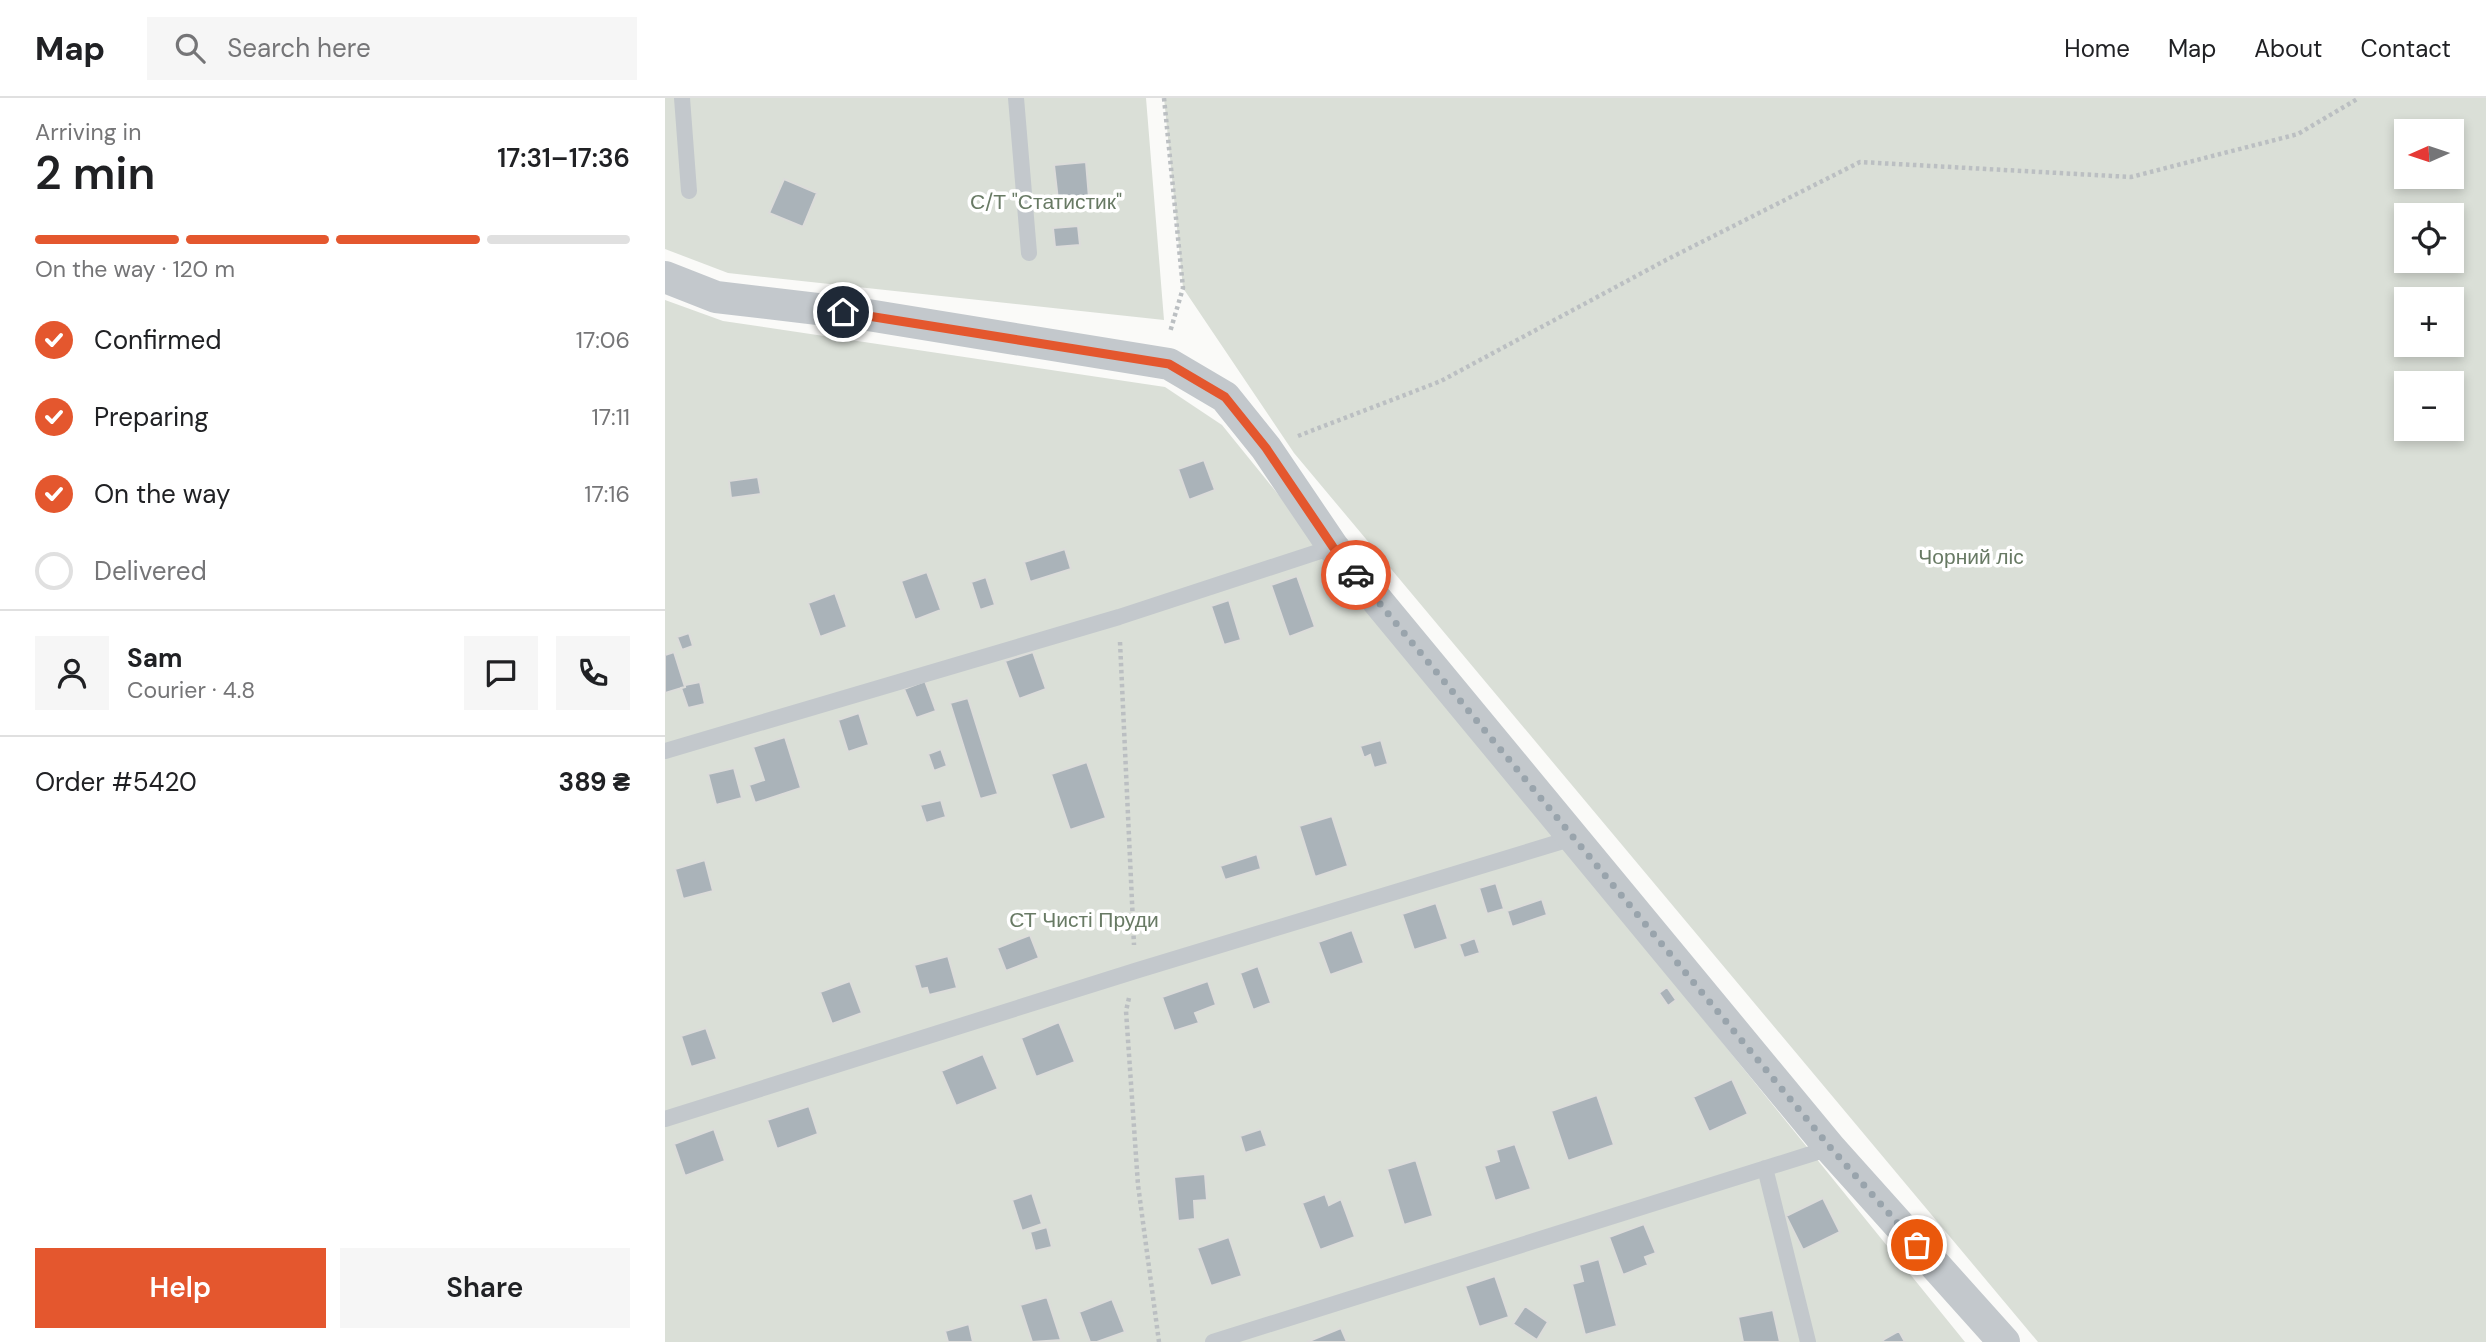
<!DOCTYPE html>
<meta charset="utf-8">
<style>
:root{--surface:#fff;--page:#f6f6f6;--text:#202124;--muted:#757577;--line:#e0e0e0;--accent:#e4572e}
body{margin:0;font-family:"DM Sans",sans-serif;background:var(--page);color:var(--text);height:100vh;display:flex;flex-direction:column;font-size:26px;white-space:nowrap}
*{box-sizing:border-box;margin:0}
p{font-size:23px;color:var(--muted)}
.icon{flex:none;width:38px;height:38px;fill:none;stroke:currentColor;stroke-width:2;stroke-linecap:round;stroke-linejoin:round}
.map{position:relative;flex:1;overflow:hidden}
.drawer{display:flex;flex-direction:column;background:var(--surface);width:665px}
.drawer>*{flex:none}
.needle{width:46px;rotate:267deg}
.buttons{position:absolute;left:1729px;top:21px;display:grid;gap:14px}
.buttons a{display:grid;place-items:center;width:70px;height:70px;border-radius:0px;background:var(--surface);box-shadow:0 4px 10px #0003;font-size:35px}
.pin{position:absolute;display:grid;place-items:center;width:60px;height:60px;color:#fff;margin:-30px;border:4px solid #fff;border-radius:50%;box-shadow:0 2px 7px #0007}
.courier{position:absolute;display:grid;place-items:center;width:70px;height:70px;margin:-35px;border:5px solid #e4572e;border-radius:50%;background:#fff;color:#222;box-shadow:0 2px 9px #0007}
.headline em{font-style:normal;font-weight:600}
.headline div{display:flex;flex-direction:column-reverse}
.headline{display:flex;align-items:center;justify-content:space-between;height:119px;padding:0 35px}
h1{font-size:46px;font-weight:600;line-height:52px}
.bar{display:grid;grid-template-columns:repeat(4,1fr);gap:10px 7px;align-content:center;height:84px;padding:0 35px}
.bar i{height:9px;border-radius:5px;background:var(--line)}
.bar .selected{background:var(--accent)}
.bar p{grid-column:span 4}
.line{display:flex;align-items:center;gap:18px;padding:0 35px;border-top:2px solid var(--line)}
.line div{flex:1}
.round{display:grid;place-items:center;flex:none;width:74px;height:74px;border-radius:0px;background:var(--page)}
ol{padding:0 35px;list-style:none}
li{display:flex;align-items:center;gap:21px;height:77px}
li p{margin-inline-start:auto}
li .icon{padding:7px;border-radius:50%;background:var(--accent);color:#fff;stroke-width:4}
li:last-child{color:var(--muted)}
li i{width:38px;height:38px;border:4px solid var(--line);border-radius:50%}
.action{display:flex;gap:14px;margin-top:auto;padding:14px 35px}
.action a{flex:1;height:80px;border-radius:0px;background:var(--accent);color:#fff;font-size:28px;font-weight:600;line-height:80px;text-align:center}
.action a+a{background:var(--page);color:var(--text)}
header{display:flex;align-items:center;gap:42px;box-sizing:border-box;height:98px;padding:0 35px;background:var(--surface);border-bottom:2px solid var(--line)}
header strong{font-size:33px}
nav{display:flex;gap:38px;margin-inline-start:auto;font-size:24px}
.search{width:490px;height:63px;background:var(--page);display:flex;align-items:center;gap:18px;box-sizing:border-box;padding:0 24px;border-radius:0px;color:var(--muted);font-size:26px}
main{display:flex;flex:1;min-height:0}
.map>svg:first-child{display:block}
.green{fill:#dadfd7;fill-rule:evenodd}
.building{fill:#aab3b9;stroke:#dcdcda;stroke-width:2}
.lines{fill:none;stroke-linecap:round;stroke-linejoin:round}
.path{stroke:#bbbfc2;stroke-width:4.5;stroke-dasharray:3.5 3.5;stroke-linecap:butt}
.service{stroke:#c3c8cc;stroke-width:16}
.minor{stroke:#c3c8cc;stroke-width:32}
.done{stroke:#99a4ac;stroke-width:7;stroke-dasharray:0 12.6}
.route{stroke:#e4572e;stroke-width:9}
.labels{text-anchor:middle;stroke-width:7;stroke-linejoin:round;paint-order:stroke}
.park-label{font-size:21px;fill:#687a64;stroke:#fff}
</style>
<header>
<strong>Map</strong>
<div class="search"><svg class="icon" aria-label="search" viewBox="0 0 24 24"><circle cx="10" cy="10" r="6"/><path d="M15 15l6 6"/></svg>Search here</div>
<nav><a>Home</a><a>Map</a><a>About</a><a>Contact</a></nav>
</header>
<main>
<section class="drawer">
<div class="headline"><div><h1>2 min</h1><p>Arriving in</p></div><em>17:31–17:36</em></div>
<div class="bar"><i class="selected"></i><i class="selected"></i><i class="selected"></i><i></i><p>On the way · 120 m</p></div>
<ol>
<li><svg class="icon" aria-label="check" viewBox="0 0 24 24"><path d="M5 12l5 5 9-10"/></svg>Confirmed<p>17:06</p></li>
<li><svg class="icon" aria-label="check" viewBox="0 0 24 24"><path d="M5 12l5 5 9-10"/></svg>Preparing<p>17:11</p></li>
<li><svg class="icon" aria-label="check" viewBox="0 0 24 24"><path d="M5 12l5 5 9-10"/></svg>On the way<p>17:16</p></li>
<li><i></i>Delivered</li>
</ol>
<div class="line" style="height:126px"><a class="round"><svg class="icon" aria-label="person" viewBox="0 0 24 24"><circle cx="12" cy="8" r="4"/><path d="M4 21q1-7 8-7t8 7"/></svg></a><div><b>Sam</b><p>Courier · 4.8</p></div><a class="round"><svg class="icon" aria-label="chat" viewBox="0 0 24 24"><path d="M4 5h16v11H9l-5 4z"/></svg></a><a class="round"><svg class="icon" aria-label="phone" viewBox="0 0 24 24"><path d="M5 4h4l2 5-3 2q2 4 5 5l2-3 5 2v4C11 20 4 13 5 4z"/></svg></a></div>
<div class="line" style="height:91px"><div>Order #5420</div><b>389 ₴</b></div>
<div class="action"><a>Help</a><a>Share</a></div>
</section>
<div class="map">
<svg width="1821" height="1244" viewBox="0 0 1821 1244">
<rect width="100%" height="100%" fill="#fafaf8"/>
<!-- green -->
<path class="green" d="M0,0h481l18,222 -436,-47 -63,-24z
M499,0h1322v1244h-448l-744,-889 -111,-165zM1787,33v46h-46v-46zM1787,117v46h-46v-46zM1741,201h46v46h-46zM1741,285h46v46h-46z
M0,202l58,21 442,66 57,38 743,917h-1300z"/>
<!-- building -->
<path class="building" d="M421,64l3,36 -31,2 -4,-35z
M119,81l33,14 -14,34 -34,-14z
M413,128l2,19 -25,2 -2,-19z
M539,362l11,30 -26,10 -11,-31z
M93,379l3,17 -30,4 -2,-17z
M400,451l6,20 -41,13 -6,-20z
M262,474l14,38 -26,10 -14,-39z
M632,478l18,51 -26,10 -18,-52z
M321,479l9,28 -15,5 -9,-28z
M170,495l12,34 -27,10 -12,-34z
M564,502l12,40 -17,5 -13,-39z
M24,535l4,13 -11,4 -5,-13z
M9,554l11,35 -20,6v-38z
M368,554l13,37 -27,10 -14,-38z
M260,583l11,30 -20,7 -12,-29z
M35,584l5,22 -17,4 -7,-20 4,-1v-2z
M303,600l30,96 -18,5 -30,-96z
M194,615l10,32 -21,7 -10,-32z
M120,639l16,51 -46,15 -6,-18 15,-5 -11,-33z
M716,642l7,24 -14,4 -4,-13 -6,3 -4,-12z
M276,651l6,17 -13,5 -6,-17z
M422,664l19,56 -36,12 -19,-56z
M69,670l8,30 -26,7 -8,-31z
M276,702l5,17 -20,6 -6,-18z
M667,718l16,50 -33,11 -16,-51z
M592,756l4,15 -36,11 -5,-14z
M40,762l8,31 -30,8 -8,-30z
M831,785l8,26 -17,5 -8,-26z
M877,801l5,16 -35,12 -5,-16z
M771,805l12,36 -34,11 -12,-36z
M687,832l12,33 -34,12 -12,-33z
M365,837l9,23 -33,13 -9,-23z
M810,840l5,15 -16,5 -5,-14z
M283,858l9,32 -28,7 -2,-7 -6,1 -7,-24z
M593,868l13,37 -18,7 -13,-37z
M185,883l12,32 -30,11 -12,-32z
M543,883l8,24 -21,8 4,10 -25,8 -12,-34z
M1002,889l9,13 -8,6 -9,-13z
M394,924l16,40 -39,15 -15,-39z
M41,930l11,31 -26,8 -10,-31z
M318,956l15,35 -42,17 -15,-35z
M1067,981l16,35 -39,18 -16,-35z
M932,997l17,50 -46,16 -17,-50z
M144,1008l9,28 -41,15 -10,-29z
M49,1031l11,32 -40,15 -11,-32z
M596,1031l6,17 -22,7 -5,-17z
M850,1046l16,45 -36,12 -11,-35 15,-5 -3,-11z
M751,1062l17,56 -29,9 -17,-56z
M540,1076l2,26 -13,1 1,18 -17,2 -4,-44z
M367,1095l10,31 -20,7 -10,-31z
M660,1096l4,11 12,-6 14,38 -35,13 -18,-47z
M1158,1100l17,34 -37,18 -17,-34z
M979,1126l12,29 -11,4 3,8 -25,10 -14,-38z
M382,1129l5,20 -17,4 -5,-19z
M564,1139l13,39 -31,10 -14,-38z
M934,1161l18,67 -32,9 -13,-51 11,-3 -4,-16z
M830,1178l14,41 -30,10 -14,-41z
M382,1199l14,43 -29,2 -12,-37z
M447,1201l13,33 -28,10h-7l-11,-30z
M860,1208l23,16 -11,18 -24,-16z
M1108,1212l7,32h-37l-5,-25z
M304,1226l4,18h-25l-3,-11z
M676,1230l6,14h-40z
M1234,1233l6,11h-21l-1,-2z"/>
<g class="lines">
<!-- path -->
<path class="path" d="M499,0l19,190 -13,44
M633,338l143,-55 225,-121 194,-98 271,15 167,-43 61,-36
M455,544l14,303
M464,900l-3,13 12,174 21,157"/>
<!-- service -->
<path class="service" d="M17,0l7,93
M351,0l13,155
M0,653l454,-134 214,-70
M0,1021l470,-148 438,-133
M1100,1070l43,174
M548,1244l617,-194"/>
<!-- minor -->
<path class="minor" d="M0,179l51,20 152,18 301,49 56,33 41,51 67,99 497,601 174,194"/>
</g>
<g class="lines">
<!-- done -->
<path class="done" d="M691,477l474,572 87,98"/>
<!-- route -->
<path class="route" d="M178,214l326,52 56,33 41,51 67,99 23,28"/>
</g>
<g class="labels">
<!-- park labels -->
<g class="park-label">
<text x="381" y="111">С/Т "Статистик"</text>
<text x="1306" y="466">Чорний ліс</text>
<text x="419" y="829">СТ Чисті Пруди</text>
</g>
</g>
</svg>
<div class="buttons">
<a><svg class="needle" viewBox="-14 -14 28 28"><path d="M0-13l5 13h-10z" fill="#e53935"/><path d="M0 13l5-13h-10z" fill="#757577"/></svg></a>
<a><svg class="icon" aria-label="locate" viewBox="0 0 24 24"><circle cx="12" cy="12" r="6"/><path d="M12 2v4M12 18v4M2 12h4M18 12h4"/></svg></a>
<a>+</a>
<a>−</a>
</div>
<div class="pin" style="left:1252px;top:1147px;background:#ea580c"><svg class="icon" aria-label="bag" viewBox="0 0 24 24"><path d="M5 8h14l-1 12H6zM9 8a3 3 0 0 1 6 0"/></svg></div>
<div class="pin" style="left:178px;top:214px;background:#1f2937"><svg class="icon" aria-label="home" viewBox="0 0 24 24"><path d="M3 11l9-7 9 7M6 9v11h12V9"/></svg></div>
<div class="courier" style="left:691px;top:477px"><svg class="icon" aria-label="car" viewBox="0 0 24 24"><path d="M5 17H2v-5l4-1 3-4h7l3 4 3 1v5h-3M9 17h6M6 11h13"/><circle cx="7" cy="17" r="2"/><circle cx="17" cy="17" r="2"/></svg></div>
</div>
</main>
